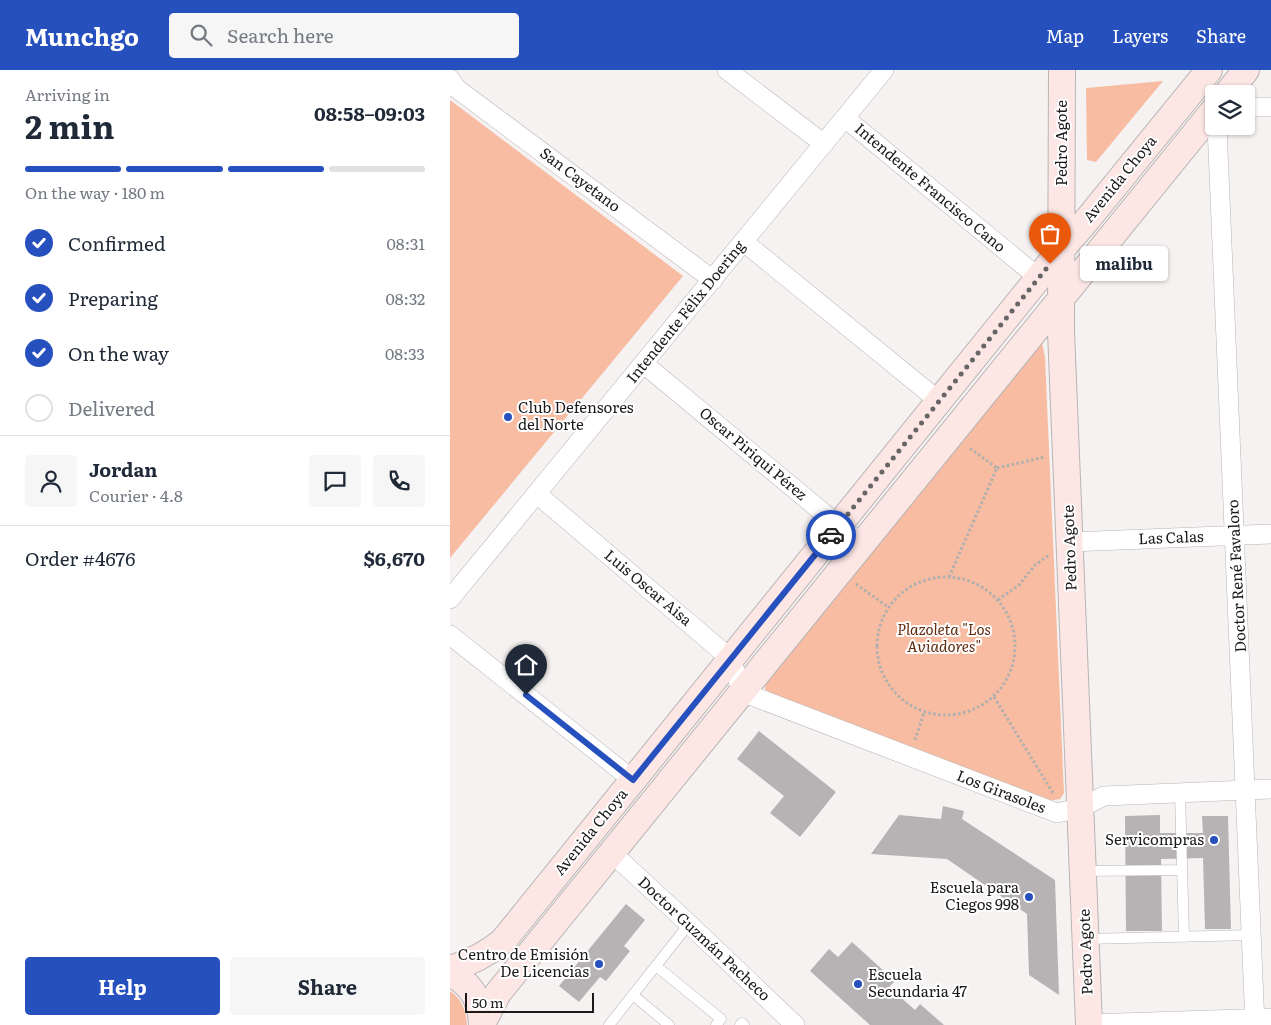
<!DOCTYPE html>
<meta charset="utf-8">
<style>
:root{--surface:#fff;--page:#f6f6f7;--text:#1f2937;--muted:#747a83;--line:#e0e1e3;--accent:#2750bf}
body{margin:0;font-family:Literata,serif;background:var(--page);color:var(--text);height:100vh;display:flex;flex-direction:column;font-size:19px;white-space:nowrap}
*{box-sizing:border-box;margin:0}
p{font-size:16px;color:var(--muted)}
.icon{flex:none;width:28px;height:28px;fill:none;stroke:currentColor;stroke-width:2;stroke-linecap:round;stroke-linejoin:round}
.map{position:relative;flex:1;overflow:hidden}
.drawer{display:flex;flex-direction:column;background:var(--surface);width:450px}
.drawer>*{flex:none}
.tools{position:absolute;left:755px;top:15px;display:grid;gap:10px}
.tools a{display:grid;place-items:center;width:50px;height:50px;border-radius:5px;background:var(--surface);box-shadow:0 1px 4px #0004;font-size:25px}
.scale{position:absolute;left:15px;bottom:12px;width:129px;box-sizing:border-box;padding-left:5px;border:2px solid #1b191a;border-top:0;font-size:14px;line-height:18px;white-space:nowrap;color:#1b191a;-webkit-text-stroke:4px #fff;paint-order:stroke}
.pin{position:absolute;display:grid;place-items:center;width:42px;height:42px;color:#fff;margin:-51px -21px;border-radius:50% 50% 50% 0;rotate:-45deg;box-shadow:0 0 5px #0007}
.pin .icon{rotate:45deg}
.courier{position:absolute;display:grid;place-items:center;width:50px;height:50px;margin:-25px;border:4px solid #2750bf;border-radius:50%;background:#fff;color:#222;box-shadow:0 1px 6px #0007}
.bubble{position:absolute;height:35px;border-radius:5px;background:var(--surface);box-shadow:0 1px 4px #0004;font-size:16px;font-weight:700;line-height:35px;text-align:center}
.headline em{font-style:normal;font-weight:700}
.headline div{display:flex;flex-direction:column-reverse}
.headline{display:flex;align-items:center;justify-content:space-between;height:85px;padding:0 25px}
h1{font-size:32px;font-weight:700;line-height:38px}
.bar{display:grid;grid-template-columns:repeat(4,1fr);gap:8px 5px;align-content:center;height:60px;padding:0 25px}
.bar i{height:6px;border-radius:4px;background:var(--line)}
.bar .on{background:var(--accent)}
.bar p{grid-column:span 4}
.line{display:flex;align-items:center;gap:12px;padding:0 25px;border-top:1px solid var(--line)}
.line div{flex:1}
.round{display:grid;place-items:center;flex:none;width:52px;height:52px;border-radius:5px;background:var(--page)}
ol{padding:0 25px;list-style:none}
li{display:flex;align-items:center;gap:15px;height:55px}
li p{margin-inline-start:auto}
li .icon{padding:5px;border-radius:50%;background:var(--accent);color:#fff;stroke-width:4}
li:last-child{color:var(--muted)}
li i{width:28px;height:28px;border:2px solid var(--line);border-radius:50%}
.action{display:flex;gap:10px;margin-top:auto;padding:10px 25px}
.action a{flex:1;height:58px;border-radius:5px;background:var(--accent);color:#fff;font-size:20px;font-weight:700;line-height:58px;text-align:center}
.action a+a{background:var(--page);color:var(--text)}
header{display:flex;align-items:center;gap:30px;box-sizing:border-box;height:70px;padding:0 25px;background:var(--accent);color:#fff}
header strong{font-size:24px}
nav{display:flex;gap:28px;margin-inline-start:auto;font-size:18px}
.search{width:350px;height:45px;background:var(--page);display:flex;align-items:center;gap:12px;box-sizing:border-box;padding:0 18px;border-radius:5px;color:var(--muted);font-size:19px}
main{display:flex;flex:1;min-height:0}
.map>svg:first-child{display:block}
.green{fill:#f7bca1}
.building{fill:#b7b3b5}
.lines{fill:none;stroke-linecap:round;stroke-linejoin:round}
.lane-casing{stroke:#b8b4b5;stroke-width:11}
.street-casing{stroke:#b8b4b5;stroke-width:20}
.secondary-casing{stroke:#b8b4b5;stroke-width:28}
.path{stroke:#b2afaf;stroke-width:3;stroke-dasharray:2.5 2.5;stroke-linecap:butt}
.lane{stroke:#fff;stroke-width:10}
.street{stroke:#fff;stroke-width:19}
.secondary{stroke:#fce7e5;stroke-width:26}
.done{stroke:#686566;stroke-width:5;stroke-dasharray:0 9}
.route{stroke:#2750bf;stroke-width:6}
.poi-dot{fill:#2750bf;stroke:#fff;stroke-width:2}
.labels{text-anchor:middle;stroke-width:4;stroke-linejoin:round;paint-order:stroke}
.street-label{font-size:15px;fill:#1b191a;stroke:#fff}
.poi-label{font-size:15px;fill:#1b191a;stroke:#fff;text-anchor:end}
.park-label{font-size:15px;font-style:italic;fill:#602b0e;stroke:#fff}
</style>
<header>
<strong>Munchgo</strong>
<div class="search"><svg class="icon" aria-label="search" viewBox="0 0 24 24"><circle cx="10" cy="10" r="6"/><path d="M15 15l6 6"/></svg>Search here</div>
<nav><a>Map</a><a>Layers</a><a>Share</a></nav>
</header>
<main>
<section class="drawer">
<div class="headline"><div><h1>2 min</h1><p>Arriving in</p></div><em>08:58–09:03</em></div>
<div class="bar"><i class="on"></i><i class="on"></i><i class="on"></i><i></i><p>On the way · 180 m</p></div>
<ol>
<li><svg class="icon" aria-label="check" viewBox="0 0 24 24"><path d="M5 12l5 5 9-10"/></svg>Confirmed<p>08:31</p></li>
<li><svg class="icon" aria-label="check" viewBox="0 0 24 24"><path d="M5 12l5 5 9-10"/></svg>Preparing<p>08:32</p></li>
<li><svg class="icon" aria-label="check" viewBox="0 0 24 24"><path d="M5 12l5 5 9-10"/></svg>On the way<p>08:33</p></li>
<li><i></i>Delivered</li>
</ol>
<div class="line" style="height:90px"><a class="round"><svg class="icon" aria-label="person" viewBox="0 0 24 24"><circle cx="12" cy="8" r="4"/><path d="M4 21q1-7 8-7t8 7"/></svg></a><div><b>Jordan</b><p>Courier · 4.8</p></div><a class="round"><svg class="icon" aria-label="chat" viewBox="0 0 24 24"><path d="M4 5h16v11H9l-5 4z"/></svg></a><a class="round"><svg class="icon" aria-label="phone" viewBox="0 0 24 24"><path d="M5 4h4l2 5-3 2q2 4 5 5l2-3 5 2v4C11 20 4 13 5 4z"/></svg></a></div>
<div class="line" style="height:65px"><div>Order #4676</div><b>$6,670</b></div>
<div class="action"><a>Help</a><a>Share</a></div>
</section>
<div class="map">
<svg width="821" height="955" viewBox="0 0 821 955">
<rect width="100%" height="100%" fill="#f6f2f2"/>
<!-- green -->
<path class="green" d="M713,11l-67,81 -9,-2 -1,-72z
M0,30l233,176 -233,282z
M592,273l3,14 19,436 -4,6 -12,2 -277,-106 -6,-6 1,-11z
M0,921c12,8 16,20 17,34h-17z"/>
<!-- building -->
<path class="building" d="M309,661l77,61 -36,45 -30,-24 14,-17 -47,-37z
M493,736l21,5 -2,8 93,61 4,115 -30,-20 -2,-61 -80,-55 -76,-5 28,-39 42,4z
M710,745v18h43l-1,-17h26l3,113h-26l-2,-71 -42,1 1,72h-36l-1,-115z
M176,834l19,16 -21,26 6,5 -24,30 -6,-4 -21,25 -20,-16z
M402,872l43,39 -6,6 26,23 5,-6 24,21h-74l-60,-54 19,-22 9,8z"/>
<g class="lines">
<defs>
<path id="lane" d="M730,723l4,144
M633,801l99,-1
M636,869l166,-4
M206,896l65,53 -5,6
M183,925l36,30
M159,955l80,-101
M290,955l2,-2 2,2"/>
<path id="street" d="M277,0l97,74
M0,9l6,9 257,192
M796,37h25
M395,48l194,160
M767,56l38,899
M294,172l195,159
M194,294l218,181
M87,424l194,165 11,33 315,121 23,-5 24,-12 167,-7
M620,472l201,-8
M0,529l434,-529
M0,565l183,145
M162,783l77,71 106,101
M639,954l182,-6"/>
<path id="secondary" d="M612,0l-1,261 28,694
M777,24l19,-24
M0,899c20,-6 37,-15 53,-28l558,-691 26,-30 122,-150
M0,903c22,11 31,28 32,52
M32,954l16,-31 716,-883"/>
</defs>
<!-- lane casing -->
<use href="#lane" class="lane-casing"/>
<!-- street casing -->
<use href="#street" class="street-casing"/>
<!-- secondary casing -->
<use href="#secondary" class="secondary-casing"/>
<!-- path -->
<path class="path" d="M547,398l48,-11
M427 576a69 69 0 1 1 138 0a69 69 0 1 1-138 0Z
M499,507l48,-109 -29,-21
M406,514l32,23
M548,530l21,-15 16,-20 14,-10
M544,627l59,96
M465,670l9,-27"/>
<!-- lane -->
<use href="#lane" class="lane"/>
<!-- street -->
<use href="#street" class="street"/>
<!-- secondary -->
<use href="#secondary" class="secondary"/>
</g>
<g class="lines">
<!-- done -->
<path class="done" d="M381,465l219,-271"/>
<!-- route -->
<path class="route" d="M76,625l107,85 198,-245"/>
</g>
<!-- markers -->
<g class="poi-dot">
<circle cx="58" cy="347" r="5"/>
<circle cx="764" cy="770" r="5"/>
<circle cx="579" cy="827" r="5"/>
<circle cx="149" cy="894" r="5"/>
<circle cx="408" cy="914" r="5"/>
</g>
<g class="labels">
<!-- street labels -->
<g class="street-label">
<text transform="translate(612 73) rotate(-90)" y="5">Pedro Agote</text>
<text transform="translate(670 109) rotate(-51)" y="5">Avenida Choya</text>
<text transform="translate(130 110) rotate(37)" y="5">San Cayetano</text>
<text transform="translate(480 118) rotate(40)" y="5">Intendente Francisco Cano</text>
<text transform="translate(236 242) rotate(-51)" y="5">Intendente Félix Doering</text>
<text transform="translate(303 384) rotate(40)" y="5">Oscar Piriqui Pérez</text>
<text transform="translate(721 468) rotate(-2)" y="5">Las Calas</text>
<text transform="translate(620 478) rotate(-92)" y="5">Pedro Agote</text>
<text transform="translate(787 506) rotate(-93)" y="5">Doctor René Favaloro</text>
<text transform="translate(198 518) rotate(40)" y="5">Luis Oscar Aisa</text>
<text transform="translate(551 722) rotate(21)" y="5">Los Girasoles</text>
<text transform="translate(141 762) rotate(-51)" y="5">Avenida Choya</text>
<text transform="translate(254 869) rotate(43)" y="5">Doctor Guzmán Pacheco</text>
<text transform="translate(636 882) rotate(-92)" y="5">Pedro Agote</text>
</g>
<!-- poi labels -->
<g class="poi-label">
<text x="68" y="343" text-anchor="start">Club Defensores<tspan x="68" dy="17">del Norte</tspan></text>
<text x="754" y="775">Servicompras</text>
<text x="569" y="823">Escuela para<tspan x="569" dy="17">Ciegos 998</tspan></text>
<text x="139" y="890">Centro de Emisión<tspan x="139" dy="17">De Licencias</tspan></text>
<text x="418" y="910" text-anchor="start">Escuela<tspan x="418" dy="17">Secundaria 47</tspan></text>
</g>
<!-- park labels -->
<g class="park-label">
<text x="494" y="565">Plazoleta "Los<tspan x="494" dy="17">Aviadores"</tspan></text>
</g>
</g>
</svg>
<div class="tools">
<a><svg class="icon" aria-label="layers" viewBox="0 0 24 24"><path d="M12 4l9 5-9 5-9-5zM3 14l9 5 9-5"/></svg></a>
</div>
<div class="scale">50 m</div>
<div class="pin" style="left:600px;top:194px;background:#ea580c"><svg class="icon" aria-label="bag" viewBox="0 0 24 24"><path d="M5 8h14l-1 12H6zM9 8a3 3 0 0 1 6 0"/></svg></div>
<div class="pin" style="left:76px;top:625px;background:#1f2937"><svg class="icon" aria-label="home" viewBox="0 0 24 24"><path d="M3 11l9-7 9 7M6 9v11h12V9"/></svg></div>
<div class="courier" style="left:381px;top:465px"><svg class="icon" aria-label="car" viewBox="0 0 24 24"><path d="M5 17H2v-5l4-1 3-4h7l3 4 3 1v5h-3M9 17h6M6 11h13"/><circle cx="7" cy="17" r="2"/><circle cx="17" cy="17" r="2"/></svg></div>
<div class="bubble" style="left:630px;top:176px;width:88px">malibu</div>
</div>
</main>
